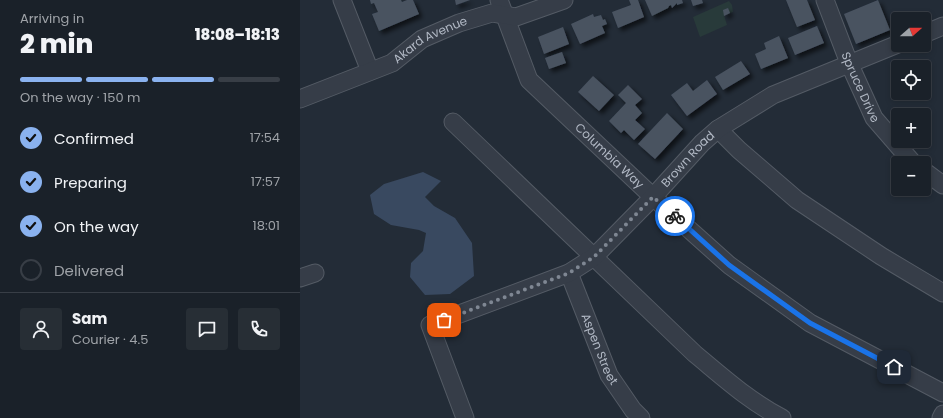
<!DOCTYPE html>
<meta charset="utf-8">
<style>
:root{--surface:#1a2129;--page:#272e35;--text:#f1f3f6;--muted:#9fa3a8;--line:#383e46;--accent:#8ab2ef}
body{margin:0;font-family:Poppins,sans-serif;background:var(--page);color:var(--text);height:100vh;display:flex;flex-direction:column;font-size:15px;white-space:nowrap}
*{box-sizing:border-box;margin:0}
p{font-size:13px;color:var(--muted)}
.icon{flex:none;width:22px;height:22px;fill:none;stroke:currentColor;stroke-width:2;stroke-linecap:round;stroke-linejoin:round}
.map{position:relative;flex:1;overflow:hidden}
.drawer{display:flex;flex-direction:column;background:var(--surface);width:300px}
.drawer>*{flex:none}
.needle{width:26px;rotate:69deg}
.fabs{position:absolute;left:591px;top:12px;display:grid;gap:8px}
.fabs a{display:grid;place-items:center;width:40px;height:40px;border-radius:4px;background:var(--surface);box-shadow:0 2px 6px #0003,0 0 0 1px var(--line);font-size:20px}
.pin{position:absolute;display:grid;place-items:center;width:34px;height:34px;color:#fff;margin:-17px;border-radius:8px;box-shadow:0 2px 6px #0006}
.courier{position:absolute;display:grid;place-items:center;width:40px;height:40px;margin:-20px;border:3px solid #1a73e8;border-radius:50%;background:#fff;color:#222;box-shadow:0 1px 5px #0007}
.head em{font-style:normal;font-weight:800}
.head div{display:flex;flex-direction:column-reverse}
.head{display:flex;align-items:center;justify-content:space-between;height:68px;padding:0 20px}
h1{font-size:26px;font-weight:800;line-height:30px}
.bar{display:grid;grid-template-columns:repeat(4,1fr);gap:6px 4px;align-content:center;height:48px;padding:0 20px}
.bar i{height:5px;border-radius:3px;background:var(--line)}
.bar .current{background:var(--accent)}
.bar p{grid-column:span 4}
.line{display:flex;align-items:center;gap:10px;padding:0 20px;border-top:1px solid var(--line)}
.line div{flex:1}
.round{display:grid;place-items:center;flex:none;width:42px;height:42px;border-radius:4px;background:var(--page)}
ol{padding:0 20px;list-style:none}
li{display:flex;align-items:center;gap:12px;height:44px}
li p{margin-inline-start:auto}
li .icon{padding:4px;border-radius:50%;background:var(--accent);color:#111;stroke-width:4}
li:last-child{color:var(--muted)}
li i{width:22px;height:22px;border:2px solid var(--line);border-radius:50%}
main{display:flex;flex:1;min-height:0}
.map>svg:first-child{display:block}
.green{fill:#283a3a}
.water{fill:#394960}
.building{fill:#495361;filter:url(#shadow)}
.lines{fill:none;stroke-linecap:round;stroke-linejoin:round}
.minor-casing{stroke:#545b65;stroke-width:19}
.minor{stroke:#363d48;stroke-width:17}
.done{stroke:#7f8793;stroke-width:4;stroke-dasharray:0 7.2}
.route{stroke:#1a73e8;stroke-width:5}
.labels{text-anchor:middle;stroke-width:3;stroke-linejoin:round;paint-order:stroke}
.street-label{font-size:12px;fill:#b1b8c4;stroke:#1b232c}
</style>
<main>
<section class="drawer">
<div class="head"><div><h1>2 min</h1><p>Arriving in</p></div><em>18:08–18:13</em></div>
<div class="bar"><i class="current"></i><i class="current"></i><i class="current"></i><i></i><p>On the way · 150 m</p></div>
<ol>
<li><svg class="icon" aria-label="check" viewBox="0 0 24 24"><path d="M5 12l5 5 9-10"/></svg>Confirmed<p>17:54</p></li>
<li><svg class="icon" aria-label="check" viewBox="0 0 24 24"><path d="M5 12l5 5 9-10"/></svg>Preparing<p>17:57</p></li>
<li><svg class="icon" aria-label="check" viewBox="0 0 24 24"><path d="M5 12l5 5 9-10"/></svg>On the way<p>18:01</p></li>
<li><i></i>Delivered</li>
</ol>
<div class="line" style="height:72px"><a class="round"><svg class="icon" aria-label="person" viewBox="0 0 24 24"><circle cx="12" cy="8" r="4"/><path d="M4 21q1-7 8-7t8 7"/></svg></a><div><b>Sam</b><p>Courier · 4.5</p></div><a class="round"><svg class="icon" aria-label="chat" viewBox="0 0 24 24"><path d="M4 5h16v11H9l-5 4z"/></svg></a><a class="round"><svg class="icon" aria-label="phone" viewBox="0 0 24 24"><path d="M5 4h4l2 5-3 2q2 4 5 5l2-3 5 2v4C11 20 4 13 5 4z"/></svg></a></div>
</section>
<div class="map">
<svg width="643" height="418" viewBox="0 0 643 418">
<defs>
<filter id="shadow"><feDropShadow dx="3.5" dy="3.5" stdDeviation="2" flood-color="#0009"/></filter>
</defs>
<rect width="100%" height="100%" fill="#232c37"/>
<!-- green -->
<path class="green" d="M429,1l3,4 1,7 -9,3 3,10 -27,12 -7,-20z"/>
<!-- water -->
<path class="water" d="M123,172l18,9 -16,16 9,9 21,12 17,25 2,33 -24,18 -25,1 -15,-18 1,-14 12,-12 3,-18 -7,-3 -28,-5 -17,-11 -4,-19 14,-11z"/>
<!-- building -->
<path class="building" d="M70,0h31l1,2 5,-2h6l6,14 -40,17 -7,-17 6,-2 -4,-9 -3,1z
M155,0h15l-14,5z
M329,0h9l6,17 -26,11 -6,-16 19,-7z
M345,0h37l1,3 -6,2v-2l-5,5 -1,-3 -2,1 -1,2 -16,8z
M391,0h11l1,3 -10,3z
M486,0h21l8,20 -18,7z
M578,0l12,30 -34,14 -12,-30z
M428,8l2,5 -6,3 -1,-6z
M293,14l1,3 7,-2 2,5 2,-1 2,5 -5,2 3,7 -25,11 -9,-20z
M517,26l7,17 -29,12 -7,-17z
M263,27l6,17 -25,10 -6,-17z
M479,36l9,22 -27,11 -6,-15 11,-5 -2,-6z
M262,52l4,11 -17,6 -4,-11z
M441,61l9,13 -27,16 -8,-13z
M293,76l21,19 -15,16 -21,-19z
M407,80l10,14 -30,22 -16,-21 16,-12 6,8z
M328,85l14,14 -7,6 7,8 -7,7 10,9 -11,11 -10,-10 -3,3 -12,-12 17,-18 -8,-8z
M367,113l16,16 -28,30 -17,-15z"/>
<g class="lines">
<defs>
<g id="minor">
<path d="M42,0l28,71"/>
<path id="s1" d="M199,0l30,80 124,117 76,68 81,58 133,70"/>
<path id="s2" d="M525,0l24,63 25,55 39,45"/>
<path d="M624,34l19,-8"/>
<path id="s3" d="M0,99l92,-36 30,-24 37,-16 33,-10 24,4 48,-17"/>
<path d="M153,122l242,232c28,23 54,47 87,64"/>
<path d="M418,129l21,21 58,50 84,56 62,37"/>
<path d="M624,171l19,14"/>
<path id="s4" d="M269,273l40,102 24,35 8,8"/>
<path d="M0,278l15,-5"/>
<path id="s5" d="M165,418l-35,-93 139,-52 25,-16 59,-60 49,-54 16,-14 55,-34 125,-51"/>
<path d="M641,418l2,-4"/>
</g>
</defs>
<!-- minor casing -->
<use href="#minor" class="minor-casing"/>
<!-- minor -->
<use href="#minor" class="minor"/>
</g>
<g class="lines">
<!-- done -->
<path class="done" d="M144,320l125,-47 25,-16 59,-60 22,19"/>
<!-- route -->
<path class="route" d="M375,216l54,49 81,58 84,44"/>
</g>
<g class="labels">
<!-- street labels -->
<g class="street-label">
<text dy="4" stroke="none"><textPath href="#s3" startOffset="144">Akard Avenue</textPath></text>
<text dy="4" stroke="none"><textPath href="#s2" startOffset="94">Spruce Drive</textPath></text>
<text dy="4" stroke="none"><textPath href="#s1" startOffset="196">Columbia Way</textPath></text>
<text dy="4" stroke="none"><textPath href="#s5" startOffset="413">Brown Road</textPath></text>
<text dy="4" stroke="none"><textPath href="#s4" startOffset="82">Aspen Street</textPath></text>
</g>
</g>
</svg>
<div class="fabs">
<a><svg class="needle" viewBox="-14 -14 28 28"><path d="M0-13l5 13h-10z" fill="#e53935"/><path d="M0 13l5-13h-10z" fill="#9fa3a8"/></svg></a>
<a><svg class="icon" aria-label="locate" viewBox="0 0 24 24"><circle cx="12" cy="12" r="6"/><path d="M12 2v4M12 18v4M2 12h4M18 12h4"/></svg></a>
<a>+</a>
<a>−</a>
</div>
<div class="pin" style="left:144px;top:320px;background:#ea580c"><svg class="icon" aria-label="bag" viewBox="0 0 24 24"><path d="M5 8h14l-1 12H6zM9 8a3 3 0 0 1 6 0"/></svg></div>
<div class="pin" style="left:594px;top:367px;background:#1f2937"><svg class="icon" aria-label="home" viewBox="0 0 24 24"><path d="M3 11l9-7 9 7M6 9v11h12V9"/></svg></div>
<div class="courier" style="left:375px;top:216px"><svg class="icon" aria-label="bike" viewBox="0 0 24 24"><circle cx="6" cy="16" r="4"/><circle cx="18" cy="16" r="4"/><path d="M6 16l4-8h5l3 8M10 8l3 8H6M13 5h3"/></svg></div>
</div>
</main>
